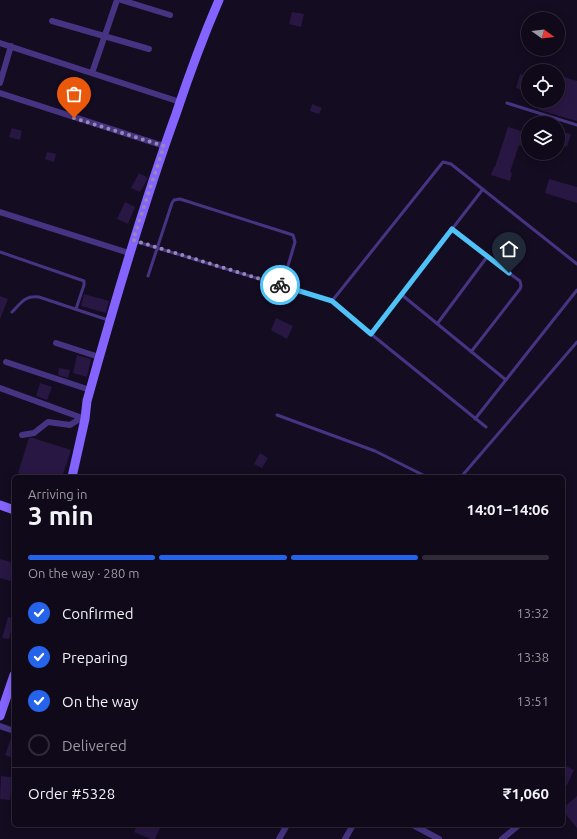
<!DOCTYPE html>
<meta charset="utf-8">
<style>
:root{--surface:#0f0919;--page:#181222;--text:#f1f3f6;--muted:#9b9aa2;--line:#2f2a38;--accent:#2563eb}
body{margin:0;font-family:Ubuntu,sans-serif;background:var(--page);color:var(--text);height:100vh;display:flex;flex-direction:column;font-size:15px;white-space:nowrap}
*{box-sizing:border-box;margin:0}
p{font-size:13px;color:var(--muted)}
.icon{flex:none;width:22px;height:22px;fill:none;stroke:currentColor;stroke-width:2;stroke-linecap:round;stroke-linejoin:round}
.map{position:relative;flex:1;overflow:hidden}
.panel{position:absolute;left:12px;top:475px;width:553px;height:352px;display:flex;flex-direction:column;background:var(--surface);border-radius:6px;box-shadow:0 2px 10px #0003,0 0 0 1px var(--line)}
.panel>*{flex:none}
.needle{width:26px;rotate:105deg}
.fabs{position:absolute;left:521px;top:12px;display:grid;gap:8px}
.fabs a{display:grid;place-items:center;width:44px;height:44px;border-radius:50%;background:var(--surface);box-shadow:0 2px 10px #0003,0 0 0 1px var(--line);font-size:20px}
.pin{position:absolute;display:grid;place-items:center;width:34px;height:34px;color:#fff;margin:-41px -17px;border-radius:50% 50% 50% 0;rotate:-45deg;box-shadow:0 0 4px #0007}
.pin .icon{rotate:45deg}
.courier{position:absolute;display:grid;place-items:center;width:40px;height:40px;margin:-20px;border:3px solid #4fc3f7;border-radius:50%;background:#fff;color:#222;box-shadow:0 1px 5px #0007}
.overview em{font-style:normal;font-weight:700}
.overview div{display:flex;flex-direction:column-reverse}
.overview{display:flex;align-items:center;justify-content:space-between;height:68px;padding:0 16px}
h1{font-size:26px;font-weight:700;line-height:30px}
.bar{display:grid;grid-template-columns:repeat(4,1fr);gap:6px 4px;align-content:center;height:48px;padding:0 16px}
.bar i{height:5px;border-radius:3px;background:var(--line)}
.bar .current{background:var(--accent)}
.bar p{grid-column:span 4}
.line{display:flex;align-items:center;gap:10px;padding:0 16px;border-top:1px solid var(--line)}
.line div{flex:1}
ol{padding:0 16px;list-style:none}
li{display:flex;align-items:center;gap:12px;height:44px}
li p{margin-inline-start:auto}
li .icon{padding:4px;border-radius:50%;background:var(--accent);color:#fff;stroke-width:4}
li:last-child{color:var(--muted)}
li i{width:22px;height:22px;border:2px solid var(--line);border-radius:50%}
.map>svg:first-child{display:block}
.building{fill:#281743}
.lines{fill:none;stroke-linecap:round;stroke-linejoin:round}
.lane{stroke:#463483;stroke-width:3}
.street{stroke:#463483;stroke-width:6}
.secondary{stroke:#8563ff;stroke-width:9}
.done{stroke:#9689b1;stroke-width:4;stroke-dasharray:0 7.2}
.route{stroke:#4fc3f7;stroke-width:5}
</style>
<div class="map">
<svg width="577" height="839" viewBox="0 0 577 839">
<rect width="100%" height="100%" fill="#140c21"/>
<!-- building -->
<path class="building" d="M292,12l12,2 -3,13 -12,-3z
M520,74l7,3 -4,13 -7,-2z
M558,75l19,6v40l-38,-11 3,-9h16z
M312,104l10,4 -3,6 -9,-3z
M508,127l20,6v15l-9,-3 -9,27 2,1 -2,8 -19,-6 3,-8h1z
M12,128l10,3 -2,9 -11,-3z
M558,131l13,3 -4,13 -9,-3z
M47,152l9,2 -2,8 -9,-3z
M139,173l9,5 -8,14 -9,-4z
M549,179l28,8v16l-32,-10z
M125,202l10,5 -7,17 -11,-5z
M84,294l25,7 -3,12 -25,-7z
M0,296l8,3 -8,20z
M276,318l17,8 -6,13 -16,-9z
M77,355l14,4 -4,18 -14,-4z
M59,368l11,2 -2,8 -10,-3z
M40,383l12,4 -5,13 -11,-4z
M29,438h4l38,12 -9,27h-33l-11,-4z
M260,453l8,5 -6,10 -8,-4z
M0,559l14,4v19l-14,-4z
M8,617l6,2 -5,20 -7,-1z
M12,735h2v23l-9,-3z
M563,764l11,6 -7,15 -4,-2z
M1,776l11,1 -2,23 -10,-1z
M577,796v32l-14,-17v-3z
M137,825h24l-6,14h-4l-17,-7z"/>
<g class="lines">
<!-- lane -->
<path class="lane" d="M507,103l70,22
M452,229l35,28 33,24 1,5 -1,3 -49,63
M134,241l198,60 39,33 115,93
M0,252l84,29v4l-8,24
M148,276l24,-73 2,-3 6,-1 113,36 2,7 -13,44
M402,295l104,85
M332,301l111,-139 8,2 126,100
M12,312c9,-9 13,-17 27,-15l69,23
M437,324l50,-67
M371,334l112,-145
M277,415l98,36 52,26
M475,419l102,-129
M461,477l116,-135"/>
<!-- street -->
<path class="street" d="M121,0l49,15
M52,21l97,28
M0,43l180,59
M92,73l25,-73
M0,83l11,-37
M0,93l164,53
M0,212l129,41
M56,343l43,14
M6,362l84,28
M0,388l85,31
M22,435l12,-2 14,-11 22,3 11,-7
M0,726l14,5
M413,825l26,14
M279,839l8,-14
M345,839l8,-14
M502,839l17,-14"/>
<!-- secondary -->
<path class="secondary" d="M72,477l13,-58 2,-18c27,-97 55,-193 89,-287 13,-39 27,-77 43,-114
M0,505l14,5
M0,716l14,-41"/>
</g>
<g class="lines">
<!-- done -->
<path class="done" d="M74,118l90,28 -31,94 147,45"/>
<!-- route -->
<path class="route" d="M280,285l52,16 39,33 81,-105 57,44"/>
</g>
</svg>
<div class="fabs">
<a><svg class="needle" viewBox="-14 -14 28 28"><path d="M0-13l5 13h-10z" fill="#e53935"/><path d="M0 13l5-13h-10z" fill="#9b9aa2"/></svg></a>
<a><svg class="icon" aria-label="locate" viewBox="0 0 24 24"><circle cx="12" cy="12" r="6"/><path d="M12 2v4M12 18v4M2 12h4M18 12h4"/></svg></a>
<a><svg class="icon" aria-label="layers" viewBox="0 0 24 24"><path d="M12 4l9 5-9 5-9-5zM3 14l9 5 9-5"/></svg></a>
</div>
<div class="pin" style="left:74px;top:118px;background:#ea580c"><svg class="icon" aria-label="bag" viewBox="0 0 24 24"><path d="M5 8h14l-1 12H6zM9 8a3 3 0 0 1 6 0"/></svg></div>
<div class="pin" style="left:509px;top:273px;background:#1f2937"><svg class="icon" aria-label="home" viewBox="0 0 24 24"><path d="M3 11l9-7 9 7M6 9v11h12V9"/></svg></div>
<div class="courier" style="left:280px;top:285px"><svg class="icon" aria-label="bike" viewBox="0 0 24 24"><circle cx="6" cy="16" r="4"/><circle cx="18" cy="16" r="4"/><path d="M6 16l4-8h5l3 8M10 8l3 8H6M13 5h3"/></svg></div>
<section class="panel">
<div class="overview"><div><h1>3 min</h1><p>Arriving in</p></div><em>14:01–14:06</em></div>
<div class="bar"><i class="current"></i><i class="current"></i><i class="current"></i><i></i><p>On the way · 280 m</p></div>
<ol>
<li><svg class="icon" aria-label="check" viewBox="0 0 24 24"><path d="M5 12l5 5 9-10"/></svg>Confirmed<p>13:32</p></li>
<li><svg class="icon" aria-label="check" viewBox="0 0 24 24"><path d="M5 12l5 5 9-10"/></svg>Preparing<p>13:38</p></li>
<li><svg class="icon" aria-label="check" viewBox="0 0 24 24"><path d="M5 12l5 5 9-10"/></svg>On the way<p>13:51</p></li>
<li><i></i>Delivered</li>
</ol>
<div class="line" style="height:52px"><div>Order #5328</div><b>₹1,060</b></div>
</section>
</div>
